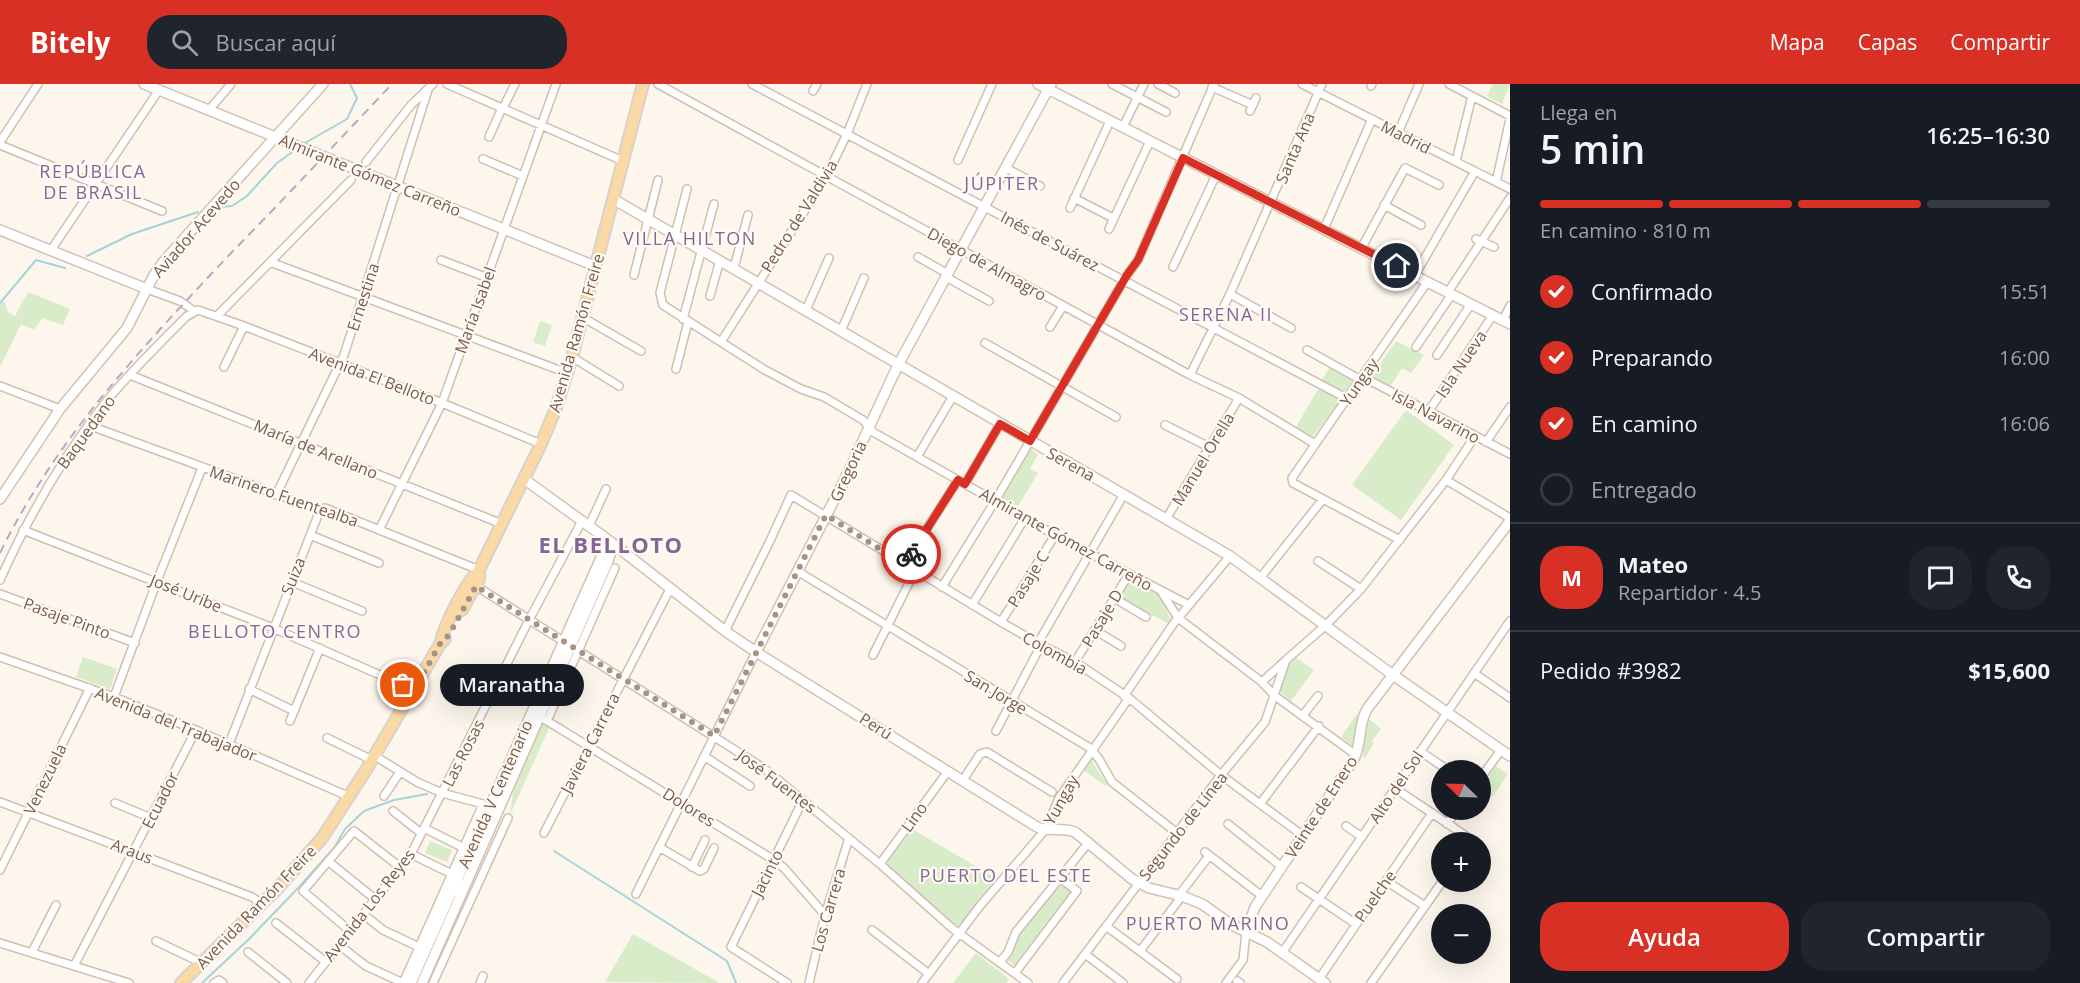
<!DOCTYPE html>
<html lang="es">
<meta charset="utf-8">
<style>
:root{--surface:#171b24;--page:#20242c;--text:#f1f3f6;--muted:#9ea1a6;--line:#363941;--accent:#d93025}
body{margin:0;font-family:"Open Sans",sans-serif;background:var(--page);color:var(--text);height:100vh;display:flex;flex-direction:column;font-size:22px;white-space:nowrap}
*{box-sizing:border-box;margin:0}
p{font-size:20px;color:var(--muted)}
.icon{flex:none;width:33px;height:33px;fill:none;stroke:currentColor;stroke-width:2;stroke-linecap:round;stroke-linejoin:round}
.map{position:relative;flex:1;overflow:hidden}
.details{display:flex;flex-direction:column;background:var(--surface);width:570px}
.details>*{flex:none}
.needle{width:39px;rotate:293deg}
.buttons{position:absolute;left:1431px;top:676px;display:grid;gap:12px}
.buttons a{display:grid;place-items:center;width:60px;height:60px;border-radius:50%;background:var(--surface);box-shadow:0 6px 24px #0002;font-size:30px}
.pin{position:absolute;display:grid;place-items:center;width:51px;height:51px;color:#fff;margin:-26px;border:3px solid #fff;border-radius:50%;box-shadow:0 2px 6px #0007}
.courier{position:absolute;display:grid;place-items:center;width:60px;height:60px;margin:-30px;border:4px solid #d93025;border-radius:50%;background:#fff;color:#222;box-shadow:0 2px 8px #0007}
.bubble{position:absolute;height:42px;border-radius:21px;background:var(--surface);box-shadow:0 6px 24px #0002;font-size:20px;font-weight:600;line-height:42px;text-align:center}
.summary em{font-style:normal;font-weight:600}
.summary div{display:flex;flex-direction:column-reverse}
.summary{display:flex;align-items:center;justify-content:space-between;height:102px;padding:0 30px}
h1{font-size:39px;font-weight:600;line-height:45px}
.bar{display:grid;grid-template-columns:repeat(4,1fr);gap:9px 6px;align-content:center;height:72px;padding:0 30px}
.bar i{height:8px;border-radius:4px;background:var(--line)}
.bar .on{background:var(--accent)}
.bar p{grid-column:span 4}
.line{display:flex;align-items:center;gap:15px;padding:0 30px;border-top:2px solid var(--line)}
.line div{flex:1}
.round{display:grid;place-items:center;flex:none;width:63px;height:63px;border-radius:24px;background:var(--page)}
ol{padding:0 30px;list-style:none}
li{display:flex;align-items:center;gap:18px;height:66px}
li p{margin-inline-start:auto}
li .icon{padding:6px;border-radius:50%;background:var(--accent);color:#fff;stroke-width:4}
li:last-child{color:var(--muted)}
li i{width:33px;height:33px;border:3px solid var(--line);border-radius:50%}
.cta{display:flex;gap:12px;margin-top:auto;padding:12px 30px}
.cta a{flex:1;height:69px;border-radius:24px;background:var(--accent);color:#fff;font-size:24px;font-weight:600;line-height:69px;text-align:center}
.cta a+a{background:var(--page);color:var(--text)}
header{display:flex;align-items:center;gap:36px;box-sizing:border-box;height:84px;padding:0 30px;background:var(--accent);color:#fff}
header strong{font-size:28px}
nav{display:flex;gap:33px;margin-inline-start:auto;font-size:21px}
.search{width:420px;height:54px;background:var(--page);display:flex;align-items:center;gap:15px;box-sizing:border-box;padding:0 21px;border-radius:24px;color:var(--muted);font-size:22px}
main{display:flex;flex:1;min-height:0}
.map>svg:first-child{display:block}
.green{fill:#d8ecc9}
.lines{fill:none;stroke-linecap:round;stroke-linejoin:round}
.stream{stroke:#a5d3da;stroke-width:2}
.street-casing{stroke:#d1beb0;stroke-width:10}
.secondary-casing{stroke:#d6c0b0;stroke-width:12}
.primary-casing{stroke:#dad1cd;stroke-width:14}
.street{stroke:#fff;stroke-width:7}
.secondary{stroke:#fff;stroke-width:9}
.primary{stroke:#fbd9a5;stroke-width:10}
.rail{stroke:#b9a8c9;stroke-width:2;stroke-dasharray:9 6;stroke-linecap:butt}
.done{stroke:#a89285;stroke-width:6;stroke-dasharray:0 10.8}
.route{stroke:#d93025;stroke-width:8}
.labels{text-anchor:middle;stroke-width:4.5;stroke-linejoin:round;paint-order:stroke}
.street-label{font-size:16px;fill:#7a5c4d;stroke:#fffaf3}
.neighbourhood-label{font-size:18px;letter-spacing:1.5px;fill:#846695;stroke:#fffaf3}
.district-label{font-size:22px;font-weight:bold;letter-spacing:1.5px;fill:#846695;stroke:#fffaf3}
</style>
<header>
<strong>Bitely</strong>
<div class="search"><svg class="icon" aria-label="search" viewBox="0 0 24 24"><circle cx="10" cy="10" r="6"/><path d="M15 15l6 6"/></svg>Buscar aquí</div>
<nav><a>Mapa</a><a>Capas</a><a>Compartir</a></nav>
</header>
<main>
<div class="map">
<svg width="1510" height="899" viewBox="0 0 1510 899">
<rect width="100%" height="100%" fill="#fdf6ec"/>
<!-- green -->
<path class="green" d="M1493,0h17l-8,20 -15,-8z
M28,208l42,17 -7,16 -21,-7 -8,12 -13,-6 -21,43v-64l5,-1 3,10 7,4z
M540,237l12,4 -7,21 -12,-4z
M1396,257l28,14 -13,18 -9,-5 -12,19 -18,-12z
M1330,282l26,13 -11,15 -23,-14z
M1318,305l23,11 -29,38 -16,-11z
M1406,326l48,35 -53,75 -49,-35z
M1030,365l8,5 -8,15 8,4 -20,33 -17,-8z
M1129,493l29,16 13,27 -2,4 -17,-9 -2,2 -33,-19z
M83,573l34,12 -7,20 -34,-12z
M1295,573l19,13 -23,31 -11,-9 9,-29z
M1358,628l-4,35 -13,-10z
M1369,635l12,10 -10,13 3,1 -9,15 -2,-2c1,-12 1,-25 6,-37z
M542,639l7,5 -39,87 3,-23z
M1091,674l8,15 9,11 -2,2 -24,-17z
M1496,682l12,8 -15,22 -12,-8z
M912,745l84,49 -36,47h-5l-69,-61z
M430,757l22,9 -5,12 -22,-9z
M1060,798l12,8v3l-57,73 -9,-7 9,-19z
M633,850l85,48v1l-113,-1z
M976,869l33,26 -3,4h-53z"/>
<g class="lines">
<!-- stream -->
<path class="stream" d="M305,59l42,-24 10,-21 -7,-14
M218,123l14,-1 15,-10 30,-33 18,-13
M87,172l45,-22 66,-22
M0,219l36,-43 29,8
M554,767l173,110 9,22
M202,899l46,-43 52,-54 34,-38 11,-19 19,-18 30,-11 33,-6"/>
<defs>
<path id="street" d="M447,0l176,77
M658,0l532,291 49,23 76,46
M752,0l596,315
M1112,0l54,28
M1158,0l17,9
M1302,0l208,105
M1449,0l61,32
M1371,2l1,-2
M1212,3l41,18
M813,7l4,-7
M503,24l12,-24
M209,26l22,-26
M1250,27l6,-13
M1123,43l21,-43
M1398,49l21,-49
M489,53l13,-29
M0,58l38,-58
M0,61l162,66
M483,75l40,17
M958,76l34,-76
M1456,77l16,-65
M366,78l45,-57 22,-21
M1006,84l34,18
M1496,98l14,-63
M687,105l-27,104 3,12 102,65 36,19 23,8 39,23 10,12 182,103 134,70
M1074,114l39,20
M1384,121l37,20
M1070,124l40,-87
M1109,145l41,-88
M1324,145l48,-110
M1476,155l18,8
M1362,163l43,-79 34,17
M51,166l108,-160
M918,173l30,17
M441,176l47,18
M270,178l297,111
M1173,183l43,-92
M734,184l14,-53
M634,191l24,-95
M1415,191l60,-104
M946,193l43,24
M147,205l33,12 14,10
M1448,208l62,-94
M1230,210l61,34
M710,212l10,-36
M806,226l23,-52
M217,232l134,-136
M582,233l59,34
M683,235l31,-115
M1503,236l7,-14
M1050,243l13,-21
M841,247l23,-53
M721,258l105,-165 21,-43 20,-50
M985,259l131,74
M1416,263l36,-53
M1307,266l54,30
M1437,271l34,-51
M572,273l47,29
M224,283l20,-41
M676,285l12,-47
M130,291l372,149
M1190,291l40,-81 92,-210
M1363,293l147,77
M0,302l60,23
M1428,328l65,-97
M88,341l232,85 5,-2 154,62
M1165,341l44,22
M1486,358l24,-35
M917,373l36,-61
M1446,396l64,38
M965,400l35,-60
M276,411l68,-140 84,-265
M1166,435l73,-121
M589,442l17,-37
M23,446l250,98 141,62
M379,446l63,-127 114,-319
M310,451l69,28
M1400,456l-107,-57 -1,-5 136,-197
M1318,477l43,28
M904,480l54,-84
M797,487l293,177 9,11 13,23 65,51
M1261,493l62,-78
M0,496c28,-63 62,-122 105,-177 25,-31 54,-59 82,-87l11,-6 46,16 198,77 99,41
M292,498l70,29
M476,502l289,183 115,95 73,65 75,54
M942,503l53,-86 132,-226 11,-15 76,-176
M1161,507l17,27 84,64 13,14 81,59
M0,510l135,49
M1114,514l32,19
M972,521l53,-87
M1001,538l54,-87
M1095,546l26,16
M725,547l44,-88 22,-48 210,127 40,23 34,17 54,36 92,77 81,60
M1038,559l86,-149
M873,571l42,-84
M0,573l114,40 82,33 154,67
M1075,578l54,-88
M1474,589l36,25
M1262,598l24,-22
M249,605l45,22
M1124,612l50,-73 56,-67
M114,613l43,-116 45,-113
M1303,631l15,-19
M539,632l235,144 10,8 41,47
M290,637l30,-73
M547,637l68,-153
M996,647l45,-86
M327,654l45,22
M229,660l91,-234
M1420,667l29,20
M704,672l46,30
M1480,695l21,-29
M963,696l17,-26 7,-2 65,40
M1396,705l70,47 4,4 -1,3
M384,712l16,-24
M0,718l252,95 10,7
M115,719l36,15
M1260,720l59,-78
M393,727l28,22
M1228,740l54,43
M1447,740l10,-14
M1346,742l16,11
M424,744l40,20
M544,749l126,-244
M659,763l41,24 4,-2 10,-21
M1205,768l57,44
M411,770l47,23 1,20
M329,778l46,37
M880,780l68,-93
M692,783l13,-27
M0,786l90,-182
M1386,797l39,25
M1301,803l55,37
M636,810l120,-242
M1179,811l30,-39
M363,830l20,16 36,17
M276,839l50,39
M1106,842l71,53
M872,846l57,44
M350,847l-47,-40 51,-60 47,37
M156,857l46,22
M0,859l129,40
M339,861l27,21 37,17 80,-179 -41,-11 -25,-11 -42,-26
M1140,867l42,-55
M32,868l24,-47
M248,868l39,31
M1282,869l228,-332
M1085,870l38,29
M1000,878l8,-10 8,-20 73,-90
M74,882l122,-236
M1015,889l62,-82 -17,-13
M1319,895l113,-166
M1237,897l3,2
M214,899l5,-3 4,3
M309,899l102,-129 118,-234 53,-99
M433,899l75,-165
M480,899l3,-7
M787,899l-56,-36 72,-147
M809,899l16,-68 24,-77
M922,899l57,-76 67,-78 13,-31 70,-100
M1063,899l158,-208 44,-53 21,-62 40,-35 35,-36 85,-109 29,-44
M1226,899l17,-23 3,-28
M1371,899l71,-101"/>
<path id="secondary" d="M144,0l451,182
M1038,0l472,240
M613,115l617,357 163,119 117,81
M0,146l147,59
M524,395l87,63 114,89 31,21 281,175c12,5 25,0 38,5l57,47 17,9 33,8 20,8 30,21 35,17 58,41
M0,415l60,-90 67,-81 27,-53 10,-14 159,-177
M756,568l90,-175 52,-112 153,-281
M1246,848l9,-25 99,-148c8,-16 4,-35 13,-50l143,-188
M411,899l189,-423 7,-21
M422,899l185,-419 4,-12v-10"/>
<path id="primary" d="M462,526l17,-31v-9
M440,560c6,-23 23,-56 39,-74l62,-126 15,-36 16,-51 71,-273
M181,899l96,-94 45,-51 44,-68 74,-126 5,-5"/>
</defs>
<!-- street casing -->
<use href="#street" class="street-casing"/>
<!-- secondary casing -->
<use href="#secondary" class="secondary-casing"/>
<!-- primary casing -->
<use href="#primary" class="primary-casing"/>
<!-- street -->
<use href="#street" class="street"/>
<!-- secondary -->
<use href="#secondary" class="secondary"/>
<!-- primary -->
<use href="#primary" class="primary"/>
<!-- rail -->
<path class="rail" d="M0,469c56,-115 145,-209 232,-301 54,-55 107,-112 160,-168"/>
</g>
<g class="lines">
<!-- done -->
<path class="done" d="M403,601l11,5 26,-46 9,-9 27,-49 238,150 112,-221 78,49 7,-10"/>
<!-- route -->
<path class="route" d="M911,470l47,-74 7,4 35,-60 30,17 97,-166 11,-15 45,-102 214,108"/>
</g>
<g class="labels">
<!-- street labels -->
<g class="street-label">
<text transform="translate(1406 53) rotate(27)" y="6">Madrid</text>
<text transform="translate(1295 64) rotate(-67)" y="6">Santa Ana</text>
<text transform="translate(370 91) rotate(22)" y="6">Almirante Gómez Carreño</text>
<text transform="translate(799 132) rotate(-58)" y="6">Pedro de Valdivia</text>
<text transform="translate(196 144) rotate(-49)" y="6">Aviador Acevedo</text>
<text transform="translate(1050 157) rotate(28)" y="6">Inés de Suárez</text>
<text transform="translate(987 180) rotate(29)" y="6">Diego de Almagro</text>
<text transform="translate(363 213) rotate(-72)" y="6">Ernestina</text>
<text transform="translate(475 226) rotate(-70)" y="6">María Isabel</text>
<text transform="translate(576 249) rotate(-74)" y="6">Avenida Ramón Freire</text>
<text transform="translate(1461 280) rotate(-56)" y="6">Isla Nueva</text>
<text transform="translate(372 292) rotate(21)" y="6">Avenida El Belloto</text>
<text transform="translate(1359 298) rotate(-55)" y="6">Yungay</text>
<text transform="translate(1436 332) rotate(28)" y="6">Isla Navarino</text>
<text transform="translate(86 348) rotate(-54)" y="6">Baquedano</text>
<text transform="translate(316 365) rotate(22)" y="6">María de Arellano</text>
<text transform="translate(1203 375) rotate(-59)" y="6">Manuel Orella</text>
<text transform="translate(1071 380) rotate(29)" y="6">Serena</text>
<text transform="translate(848 387) rotate(-65)" y="6">Gregoria</text>
<text transform="translate(284 412) rotate(19)" y="6">Marinero Fuentealba</text>
<text transform="translate(1066 455) rotate(29)" y="6">Almirante Gómez Carreño</text>
<text transform="translate(293 492) rotate(-68)" y="6">Suiza</text>
<text transform="translate(1028 495) rotate(-58)" y="6">Pasaje C</text>
<text transform="translate(186 509) rotate(22)" y="6">José Uribe</text>
<text transform="translate(67 534) rotate(20)" y="6">Pasaje Pinto</text>
<text transform="translate(1102 534) rotate(-59)" y="6">Pasaje D</text>
<text transform="translate(1055 569) rotate(29)" y="6">Colombia</text>
<text transform="translate(996 608) rotate(31)" y="6">San Jorge</text>
<text transform="translate(176 640) rotate(22)" y="6">Avenida del Trabajador</text>
<text transform="translate(876 642) rotate(32)" y="6">Perú</text>
<text transform="translate(590 659) rotate(-63)" y="6">Javiera Carrera</text>
<text transform="translate(463 669) rotate(-63)" y="6">Las Rosas</text>
<text transform="translate(45 695) rotate(-64)" y="6">Venezuela</text>
<text transform="translate(777 697) rotate(37)" y="6">José Fuentes</text>
<text transform="translate(1396 703) rotate(-56)" y="6">Alto del Sol</text>
<text transform="translate(495 710) rotate(-66)" y="6">Avenida V Centenario</text>
<text transform="translate(160 716) rotate(-63)" y="6">Ecuador</text>
<text transform="translate(1061 716) rotate(-61)" y="6">Yungay</text>
<text transform="translate(689 723) rotate(32)" y="6">Dolores</text>
<text transform="translate(1321 723) rotate(-57)" y="6">Veinte de Enero</text>
<text transform="translate(914 733) rotate(-54)" y="6">Lino</text>
<text transform="translate(1183 742) rotate(-52)" y="6">Segundo de Línea</text>
<text transform="translate(132 767) rotate(21)" y="6">Araus</text>
<text transform="translate(767 789) rotate(-63)" y="6">Jacinto</text>
<text transform="translate(1375 812) rotate(-55)" y="6">Puelche</text>
<text transform="translate(369 821) rotate(-52)" y="6">Avenida Los Reyes</text>
<text transform="translate(256 823) rotate(-46)" y="6">Avenida Ramón Freire</text>
<text transform="translate(828 826) rotate(-74)" y="6">Los Carrera</text>
</g>
<!-- neighbourhood labels -->
<g class="neighbourhood-label">
<text x="93" y="94">REPÚBLICA<tspan x="93" dy="21">DE BRASIL</tspan></text>
<text x="1002" y="106">JÚPITER</text>
<text x="690" y="161">VILLA HILTON</text>
<text x="1226" y="237">SERENA II</text>
<text x="275" y="554">BELLOTO CENTRO</text>
<text x="1006" y="798">PUERTO DEL ESTE</text>
<text x="1208" y="846">PUERTO MARINO</text>
</g>
<!-- district labels -->
<g class="district-label">
<text x="611" y="469">EL BELLOTO</text>
</g>
</g>
</svg>
<div class="buttons">
<a><svg class="needle" viewBox="-14 -14 28 28"><path d="M0-13l5 13h-10z" fill="#e53935"/><path d="M0 13l5-13h-10z" fill="#9ea1a6"/></svg></a>
<a>+</a>
<a>−</a>
</div>
<div class="pin" style="left:403px;top:601px;background:#ea580c"><svg class="icon" aria-label="bag" viewBox="0 0 24 24"><path d="M5 8h14l-1 12H6zM9 8a3 3 0 0 1 6 0"/></svg></div>
<div class="pin" style="left:1397px;top:182px;background:#1f2937"><svg class="icon" aria-label="home" viewBox="0 0 24 24"><path d="M3 11l9-7 9 7M6 9v11h12V9"/></svg></div>
<div class="courier" style="left:911px;top:470px"><svg class="icon" aria-label="bike" viewBox="0 0 24 24"><circle cx="6" cy="16" r="4"/><circle cx="18" cy="16" r="4"/><path d="M6 16l4-8h5l3 8M10 8l3 8H6M13 5h3"/></svg></div>
<div class="bubble" style="left:440px;top:580px;width:144px">Maranatha</div>
</div>
<section class="details">
<div class="summary"><div><h1>5 min</h1><p>Llega en</p></div><em>16:25–16:30</em></div>
<div class="bar"><i class="on"></i><i class="on"></i><i class="on"></i><i></i><p>En camino · 810 m</p></div>
<ol>
<li><svg class="icon" aria-label="check" viewBox="0 0 24 24"><path d="M5 12l5 5 9-10"/></svg>Confirmado<p>15:51</p></li>
<li><svg class="icon" aria-label="check" viewBox="0 0 24 24"><path d="M5 12l5 5 9-10"/></svg>Preparando<p>16:00</p></li>
<li><svg class="icon" aria-label="check" viewBox="0 0 24 24"><path d="M5 12l5 5 9-10"/></svg>En camino<p>16:06</p></li>
<li><i></i>Entregado</li>
</ol>
<div class="line" style="height:108px"><b class="round" style="background:var(--accent);color:#fff">M</b><div><b>Mateo</b><p>Repartidor · 4.5</p></div><a class="round"><svg class="icon" aria-label="chat" viewBox="0 0 24 24"><path d="M4 5h16v11H9l-5 4z"/></svg></a><a class="round"><svg class="icon" aria-label="phone" viewBox="0 0 24 24"><path d="M5 4h4l2 5-3 2q2 4 5 5l2-3 5 2v4C11 20 4 13 5 4z"/></svg></a></div>
<div class="line" style="height:78px"><div>Pedido #3982</div><b>$15,600</b></div>
<div class="cta"><a>Ayuda</a><a>Compartir</a></div>
</section>
</main>
